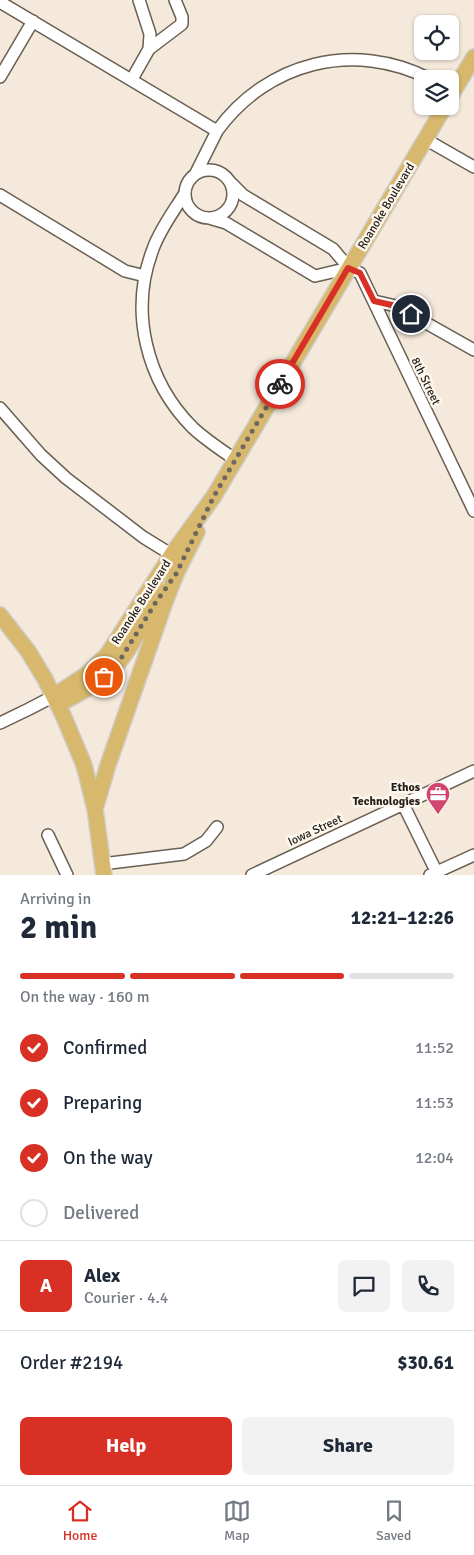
<!DOCTYPE html>
<meta charset="utf-8">
<style>
:root{--surface:#fff;--page:#f2f2f3;--text:#1f2937;--muted:#747a83;--line:#e0e1e3;--accent:#d93025}
body{margin:0;font-family:Signika,sans-serif;background:var(--page);color:var(--text);height:100vh;display:flex;flex-direction:column;font-size:19px;white-space:nowrap}
*{box-sizing:border-box;margin:0}
p{font-size:16px;color:var(--muted)}
.icon{flex:none;width:28px;height:28px;fill:none;stroke:currentColor;stroke-width:2;stroke-linecap:round;stroke-linejoin:round}
.map{position:relative;height:875px;overflow:hidden}
.sheet{display:flex;flex-direction:column;background:var(--surface);flex:1}
.sheet>*{flex:none}
.controls{position:absolute;left:414px;top:15px;display:grid;gap:10px}
.controls a{display:grid;place-items:center;width:45px;height:45px;border-radius:8px;background:var(--surface);box-shadow:0 1px 4px #0004;font-size:25px}
.pin{position:absolute;display:grid;place-items:center;width:42px;height:42px;color:#fff;margin:-21px;border:2px solid #fff;border-radius:50%;box-shadow:0 1px 5px #0007}
.courier{position:absolute;display:grid;place-items:center;width:50px;height:50px;margin:-25px;border:4px solid #d93025;border-radius:50%;background:#fff;color:#222;box-shadow:0 1px 6px #0007}
.head em{font-style:normal;font-weight:800}
.head div{display:flex;flex-direction:column-reverse}
.head{display:flex;align-items:center;justify-content:space-between;height:85px;padding:0 20px}
h1{font-size:32px;font-weight:800;line-height:38px}
.bar{display:grid;grid-template-columns:repeat(4,1fr);gap:8px 5px;align-content:center;height:60px;padding:0 20px}
.bar i{height:6px;border-radius:4px;background:var(--line)}
.bar .active{background:var(--accent)}
.bar p{grid-column:span 4}
.line{display:flex;align-items:center;gap:12px;padding:0 20px;border-top:1px solid var(--line)}
.line div{flex:1}
.round{display:grid;place-items:center;flex:none;width:52px;height:52px;border-radius:8px;background:var(--page)}
ol{padding:0 20px;list-style:none}
li{display:flex;align-items:center;gap:15px;height:55px}
li p{margin-inline-start:auto}
li .icon{padding:5px;border-radius:50%;background:var(--accent);color:#fff;stroke-width:4}
li:last-child{color:var(--muted)}
li i{width:28px;height:28px;border:2px solid var(--line);border-radius:50%}
.action{display:flex;gap:10px;margin-top:auto;padding:10px 20px}
.action a{flex:1;height:58px;border-radius:8px;background:var(--accent);color:#fff;font-size:20px;font-weight:800;line-height:58px;text-align:center}
.action a+a{background:var(--page);color:var(--text)}
.dock{display:flex;justify-content:space-around;align-items:center;height:70px;border-top:1px solid var(--line);background:var(--surface);font-size:14px;color:var(--muted)}
.dock a{display:grid;justify-items:center;gap:2px}
.dock .active{color:var(--accent)}
.map>svg:first-child{display:block}
.lines{fill:none;stroke-linecap:round;stroke-linejoin:round}
.minor-casing{stroke:#695f53;stroke-width:14}
.major-casing{stroke:#cfcecd;stroke-width:18}
.minor{stroke:#fff;stroke-width:11}
.major{stroke:#d7b86c;stroke-width:15}
.done{stroke:#6e675f;stroke-width:5;stroke-dasharray:0 9}
.route{stroke:#d93025;stroke-width:6}
.labels{text-anchor:middle;stroke-width:5;stroke-linejoin:round;paint-order:stroke}
.street-label{font-size:12px;fill:#25211c;stroke:#fef7ee}
.poi-label{font-size:12px;font-weight:bold;fill:#25211c;stroke:#fef7ee;text-anchor:end}
</style>
<div class="map">
<svg width="474" height="875" viewBox="0 0 474 875">
<rect width="100%" height="100%" fill="#f5e9db"/>
<g class="lines">
<defs>
<path id="minor" d="M139,0l11,34 -1,15
M0,2l217,129 -21,42
M0,77l33,-56
M132,79l17,-30 33,-25v-7l-7,-17
M217,131c50,-69 137,-91 213,-52
M425,139l49,28
M185 194a24 24 0 1 1 48 0a24 24 0 1 1-48 0Z
M231,183l12,12 90,54 16,19
M185,193c-11,18 -25,36 -32,56 -24,62 -7,132 40,179 13,12 28,22 43,32
M0,195l125,76 20,5
M209,218l17,5 89,53 34,-8
M349,268l11,5 114,238
M374,301l22,5 78,44
M0,408l41,47 25,23 77,59 34,21
M0,723l29,-14 25,-13
M403,804l35,71
M48,835l19,40
M102,864l82,-10 22,-13 11,-14
M252,875l222,-104
M430,875l44,-20"/>
<path id="major" d="M450,97l24,-40
M0,615l28,36 17,28 18,36 21,50 11,44 9,66
M54,696l33,-22 20,-19 65,-101 42,-58 231,-390
M54,696l13,4c16,-9 32,-17 45,-30 21,-22 33,-53 51,-78
M95,809l13,-44 57,-163 11,-28 21,-42"/>
</defs>
<!-- minor casing -->
<use href="#minor" class="minor-casing"/>
<!-- major casing -->
<use href="#major" class="major-casing"/>
<!-- minor -->
<use href="#minor" class="minor"/>
<!-- major -->
<use href="#major" class="major"/>
</g>
<g class="lines">
<!-- done -->
<path class="done" d="M104,677l16,-17 36,-58 20,-28 38,-78 66,-112"/>
<!-- route -->
<path class="route" d="M280,384l68,-116 12,5 14,28 22,5 15,8"/>
</g>
<!-- icons -->
<defs>
<symbol id="office-pin" viewBox="-11 -11 22 30"><path d="M0 17L-7.5 6A9.5 9.5 0 1 1 7.5 6Z" fill="#d24570" stroke="#fef7ee"/><path d="M-6-3h4V-5.5h4V-3h4V5H-6ZM-1-4.5V-3h2v-1.5ZM-6 0V1H6V0Z" fill="#fff"/></symbol>
</defs>
<g fill-rule="evenodd">
<use href="#office-pin" x="424" y="780" width="28" height="38"/>
</g>
<g class="labels">
<!-- street labels -->
<g class="street-label">
<text transform="translate(386 206) rotate(-59)" y="4">Roanoke Boulevard</text>
<text transform="translate(426 381) rotate(64)" y="4">8th Street</text>
<text transform="translate(141 602) rotate(-57)" y="4">Roanoke Boulevard</text>
<text transform="translate(315 830) rotate(-25)" y="4">Iowa Street</text>
</g>
<!-- poi labels -->
<g class="poi-label">
<text x="420" y="791">Ethos<tspan x="420" dy="14">Technologies</tspan></text>
</g>
</g>
</svg>
<div class="controls">
<a><svg class="icon" aria-label="locate" viewBox="0 0 24 24"><circle cx="12" cy="12" r="6"/><path d="M12 2v4M12 18v4M2 12h4M18 12h4"/></svg></a>
<a><svg class="icon" aria-label="layers" viewBox="0 0 24 24"><path d="M12 4l9 5-9 5-9-5zM3 14l9 5 9-5"/></svg></a>
</div>
<div class="pin" style="left:104px;top:677px;background:#ea580c"><svg class="icon" aria-label="bag" viewBox="0 0 24 24"><path d="M5 8h14l-1 12H6zM9 8a3 3 0 0 1 6 0"/></svg></div>
<div class="pin" style="left:411px;top:314px;background:#1f2937"><svg class="icon" aria-label="home" viewBox="0 0 24 24"><path d="M3 11l9-7 9 7M6 9v11h12V9"/></svg></div>
<div class="courier" style="left:280px;top:384px"><svg class="icon" aria-label="bike" viewBox="0 0 24 24"><circle cx="6" cy="16" r="4"/><circle cx="18" cy="16" r="4"/><path d="M6 16l4-8h5l3 8M10 8l3 8H6M13 5h3"/></svg></div>
</div>
<section class="sheet">
<div class="head"><div><h1>2 min</h1><p>Arriving in</p></div><em>12:21–12:26</em></div>
<div class="bar"><i class="active"></i><i class="active"></i><i class="active"></i><i></i><p>On the way · 160 m</p></div>
<ol>
<li><svg class="icon" aria-label="check" viewBox="0 0 24 24"><path d="M5 12l5 5 9-10"/></svg>Confirmed<p>11:52</p></li>
<li><svg class="icon" aria-label="check" viewBox="0 0 24 24"><path d="M5 12l5 5 9-10"/></svg>Preparing<p>11:53</p></li>
<li><svg class="icon" aria-label="check" viewBox="0 0 24 24"><path d="M5 12l5 5 9-10"/></svg>On the way<p>12:04</p></li>
<li><i></i>Delivered</li>
</ol>
<div class="line" style="height:90px"><b class="round" style="background:var(--accent);color:#fff">A</b><div><b>Alex</b><p>Courier · 4.4</p></div><a class="round"><svg class="icon" aria-label="chat" viewBox="0 0 24 24"><path d="M4 5h16v11H9l-5 4z"/></svg></a><a class="round"><svg class="icon" aria-label="phone" viewBox="0 0 24 24"><path d="M5 4h4l2 5-3 2q2 4 5 5l2-3 5 2v4C11 20 4 13 5 4z"/></svg></a></div>
<div class="line" style="height:65px"><div>Order #2194</div><b>$30.61</b></div>
<div class="action"><a>Help</a><a>Share</a></div>
</section>
<nav class="dock">
<a class="active"><svg class="icon" aria-label="home" viewBox="0 0 24 24"><path d="M3 11l9-7 9 7M6 9v11h12V9"/></svg>Home</a>
<a><svg class="icon" aria-label="map" viewBox="0 0 24 24"><path d="M3 6l6-2 6 2 6-2v14l-6 2-6-2-6 2zM9 4v14M15 6v14"/></svg>Map</a>
<a><svg class="icon" aria-label="saved" viewBox="0 0 24 24"><path d="M7 4h10v16l-5-4-5 4z"/></svg>Saved</a>
</nav>
